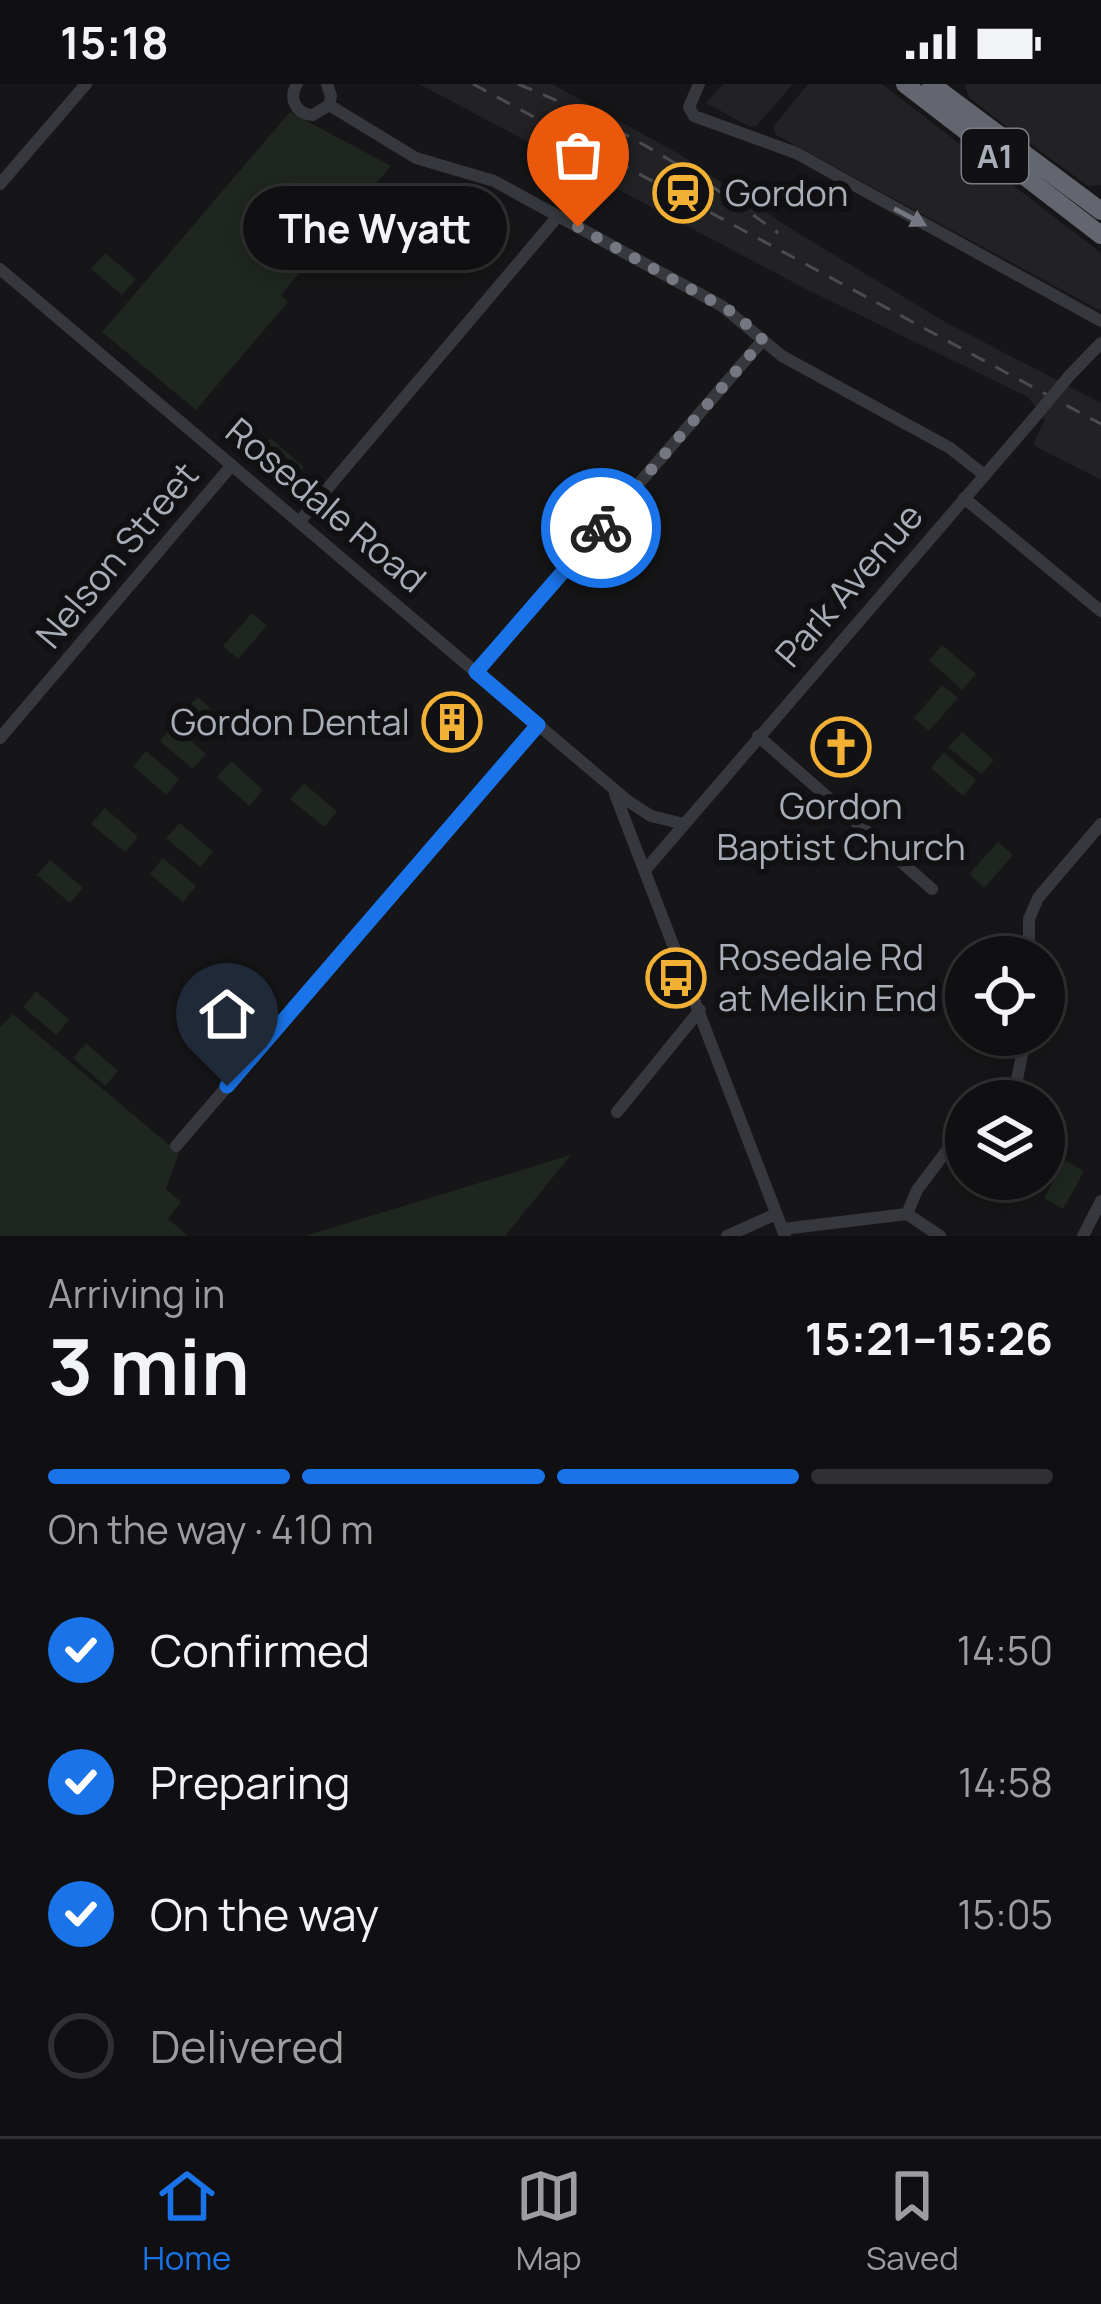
<!DOCTYPE html>
<meta charset="utf-8">
<style>
:root{--surface:#101012;--page:#1e1e20;--text:#f1f3f6;--muted:#9c9d9f;--line:#303032;--accent:#1a73e8}
body{margin:0;font-family:Manrope,sans-serif;background:var(--page);color:var(--text);height:100vh;display:flex;flex-direction:column;font-size:45px;white-space:nowrap}
*{box-sizing:border-box;margin:0}
p{font-size:39px;color:var(--muted)}
.icon{flex:none;width:66px;height:66px;fill:none;stroke:currentColor;stroke-width:2;stroke-linecap:round;stroke-linejoin:round}
.map{position:relative;height:1152px;overflow:hidden}
.details{display:flex;flex-direction:column;background:var(--surface);flex:1}
.details>*{flex:none}
.tools{position:absolute;left:945px;top:852px;display:grid;gap:24px}
.tools a{display:grid;place-items:center;width:120px;height:120px;border-radius:50%;background:var(--surface);box-shadow:0 6px 18px #0003,0 0 0 3px var(--line);font-size:60px}
.pin{position:absolute;display:grid;place-items:center;width:102px;height:102px;color:#fff;margin:-123px -51px;border-radius:50% 50% 50% 0;rotate:-45deg;box-shadow:0 0 12px #0007}
.pin .icon{rotate:45deg}
.courier{position:absolute;display:grid;place-items:center;width:120px;height:120px;margin:-60px;border:9px solid #1a73e8;border-radius:50%;background:#fff;color:#222;box-shadow:0 3px 15px #0007}
.bubble{position:absolute;height:84px;border-radius:42px;background:var(--surface);box-shadow:0 6px 18px #0003,0 0 0 3px var(--line);font-size:39px;font-weight:700;line-height:84px;text-align:center}
.summary em{font-style:normal;font-weight:700}
.summary div{display:flex;flex-direction:column-reverse}
.summary{display:flex;align-items:center;justify-content:space-between;height:204px;padding:0 48px}
h1{font-size:78px;font-weight:700;line-height:90px}
.bar{display:grid;grid-template-columns:repeat(4,1fr);gap:18px 12px;align-content:center;height:144px;padding:0 48px}
.bar i{height:15px;border-radius:9px;background:var(--line)}
.bar .selected{background:var(--accent)}
.bar p{grid-column:span 4}
ol{padding:0 48px;list-style:none}
li{display:flex;align-items:center;gap:36px;height:132px}
li p{margin-inline-start:auto}
li .icon{padding:12px;border-radius:50%;background:var(--accent);color:#fff;stroke-width:4}
li:last-child{color:var(--muted)}
li i{width:66px;height:66px;border:6px solid var(--line);border-radius:50%}
.status{display:flex;justify-content:space-between;align-items:center;height:84px;padding:0 60px;background:var(--surface);direction:ltr}
.status svg{height:33px;fill:currentColor}
.dock{display:flex;justify-content:space-around;align-items:center;height:168px;border-top:3px solid var(--line);background:var(--surface);font-size:33px;color:var(--muted)}
.dock a{display:grid;justify-items:center;gap:6px}
.dock .selected{color:var(--accent)}
.map>svg:first-child{display:block}
.built{fill:#222225}
.green{fill:#1e261f}
.lines{fill:none;stroke-linecap:round;stroke-linejoin:round}
.minor{stroke:#37383d;stroke-width:12}
.highway{stroke:#63666e;stroke-width:18}
.rail{stroke:#4a4c52;stroke-width:3;stroke-dasharray:15 12;stroke-linecap:butt}
.minor-bridge{stroke:#37383d;stroke-width:12}
.oneway{fill:#757881}
.done{stroke:#757880;stroke-width:12;stroke-dasharray:0 21.6}
.route{stroke:#1a73e8;stroke-width:15}
.labels{text-anchor:middle;stroke-width:12;stroke-linejoin:round;paint-order:stroke}
.shield{fill:#111113;stroke:#7b7e86;stroke-width:3}
.shield-label{font-size:33px;font-weight:bold;fill:#a8adb8}
.poi-label{font-size:36px;fill:#a8adb8;stroke:#111113;text-anchor:start}
.street-label{font-size:36px;fill:#a8adb8;stroke:#111113}
</style>
<div class="status"><b>15:18</b><svg viewBox="0 0 49 12"><path d="M0 12V9h3v3zM5 12V6h3v6zM10 12V3h3v9zM15 12V0h3v12zM26 1h20v11H26zM47 4h2v5h-2z"/></svg></div>
<div class="map">
<svg width="1101" height="1152" viewBox="0 0 1101 1152">
<rect width="100%" height="100%" fill="#161618"/>
<!-- built -->
<path class="built" d="M419,0h133l127,70 109,73 159,96 154,80v77l-68,-35 12,-25 -17,-23 -226,-110z
M723,0h70l-37,42 -6,1 -44,-24z
M808,0h74l219,169v58l-325,-176 -3,-8z
M965,0h136v101l-13,1 -94,-69 -26,-21z"/>
<!-- green -->
<path class="green" d="M290,28l101,54 -110,129 7,7 -92,108 -94,-78z
M105,169l31,26 -14,16 -31,-26z
M270,354l34,29 -14,15 -33,-29z
M252,529l15,13 -29,33 -15,-13z
M942,561l34,29 -14,16 -33,-30z
M942,601l16,13 -29,33 -15,-13z
M198,613l31,28 -13,15 -32,-29z
M173,641l33,29 -13,15 -33,-28z
M962,648l32,28 -13,14 -33,-27z
M146,667l33,28 -13,16 -33,-29z
M944,668l32,28 -13,16 -32,-28z
M231,677l32,29 -14,16 -32,-29z
M304,699l33,29 -13,15 -34,-28z
M105,724l33,29 -13,15 -34,-28z
M180,739l33,29 -13,15 -34,-29z
M998,758l15,13 -29,33 -15,-14z
M163,774l33,28 -13,16 -33,-28z
M50,776l33,28 -13,15 -33,-28z
M36,907l33,29 -13,15 -33,-28z
M13,930l166,139 -13,36 15,13 -13,17 20,17h-188v-209z
M86,959l32,28 -13,15 -32,-28z
M571,1071l-66,81h-200z
M1065,1076l19,11 -21,38 -19,-11z"/>
<g class="lines">
<!-- minor -->
<path class="minor" d="M297,0c-9,15 -1,30 16,31l16,-10 2,-9 -4,-12
M699,0l-10,23 5,9 102,37 305,168
M329,21l87,53 78,23 228,125 60,50 168,92 33,26
M0,100l86,-100
M0,185l628,532 23,15 33,8
M1070,291l31,-32
M964,414l137,113
M299,438l259,-306
M476,588l287,-332
M758,652l174,153
M0,654l232,-273
M615,710l170,442
M646,785l388,-451
M1029,873v-38l9,-21 63,-74
M1003,1017l12,-12 11,-54
M617,1028l83,-102
M176,1062l362,-421
M907,1130l10,-24 49,-65
M783,1145l124,-15 33,22
M727,1152l49,-22
M1083,1152l18,-35"/>
<!-- highway -->
<path class="highway" d="M905,0l196,151
M931,0l170,127"/>
<!-- rail -->
<path class="rail" d="M473,0l628,340
M518,0c98,40 176,87 260,149"/>
<!-- minor-bridge -->
<path class="minor-bridge" d="M1034,334l36,-43"/>
</g>
<!-- one-way arrows -->
<defs><path id="oneway-solid" d="M-6-.8H1V-3.2L6.5 0L1 3.2V.8H-6Z" transform="scale(3)"/></defs>
<use class="oneway" href="#oneway-solid" transform="translate(910 133) rotate(28)"/>
<g class="lines">
<!-- done -->
<path class="done" d="M578,143l156,86 29,27 -162,188"/>
<!-- route -->
<path class="route" d="M227,1002l311,-361 -62,-53 125,-144"/>
</g>
<!-- icons -->
<defs>
<symbol id="station-ring" viewBox="-11 -11 22 22"><circle r="9.5" fill="#111113" stroke="#f2b134" stroke-width="1.5"/><path d="M-3-6H3Q5-6 5-4V2Q5 4 3 4L4.5 6H3L1.5 4h-3L-3 6H-4.5L-3 4Q-5 4-5 2V-4Q-5-6-3-6ZM-3.5-4v3h7v-3ZM-3.5 1v1.5H-2V1ZM2 1v1.5H3.5V1Z" fill="#f2b134"/></symbol>
<symbol id="building-ring" viewBox="-11 -11 22 22"><circle r="9.5" fill="#111113" stroke="#f2b134" stroke-width="1.5"/><path d="M-4-6H4V6H1V3H-1V6H-4ZM-2.5-4.3h1.7v1.8h-1.7ZM.8-4.3h1.7v1.8H.8ZM-2.5-1h1.7V.8h-1.7ZM.8-1h1.7V.8H.8Z" fill="#f2b134"/></symbol>
<symbol id="church-ring" viewBox="-11 -11 22 22"><circle r="9.5" fill="#111113" stroke="#f2b134" stroke-width="1.5"/><path d="M-1.2-6h2.4v3.5h3.3v2.4h-3.3V6h-2.4V-.1h-3.3v-2.4h3.3Z" fill="#f2b134"/></symbol>
<symbol id="bus-ring" viewBox="-11 -11 22 22"><circle r="9.5" fill="#111113" stroke="#f2b134" stroke-width="1.5"/><path d="M-5-6H5V4H4V6H2V4H-2V6H-4V4H-5ZM-3.5-4V0h7V-4ZM-3.5 1.2v1.5H-2V1.2ZM2 1.2v1.5H3.5V1.2Z" fill="#f2b134"/></symbol>
</defs>
<g fill-rule="evenodd">
<use href="#station-ring" x="650" y="76" width="66" height="66"/>
<use href="#building-ring" x="419" y="605" width="66" height="66"/>
<use href="#church-ring" x="808" y="630" width="66" height="66"/>
<use href="#bus-ring" x="643" y="861" width="66" height="66"/>
</g>
<g class="labels">
<!-- shield labels -->
<rect class="shield" x="962" y="45" width="66" height="54" rx="9"/>
<g class="shield-label">
<text x="995" y="84">A1</text>
</g>
<!-- poi labels -->
<g class="poi-label">
<text x="725" y="122">Gordon</text>
<text x="410" y="651" text-anchor="end">Gordon Dental</text>
<text x="841" y="735" text-anchor="middle">Gordon<tspan x="841" dy="41">Baptist Church</tspan></text>
<text x="718" y="886">Rosedale Rd<tspan x="718" dy="41">at Melkin End</tspan></text>
</g>
<!-- street labels -->
<g class="street-label">
<text transform="translate(326 421) rotate(40)" y="13">Rosedale Road</text>
<text transform="translate(117 471) rotate(-50)" y="13">Nelson Street</text>
<text transform="translate(849 501) rotate(-49)" y="13">Park Avenue</text>
</g>
</g>
</svg>
<div class="tools">
<a><svg class="icon" aria-label="locate" viewBox="0 0 24 24"><circle cx="12" cy="12" r="6"/><path d="M12 2v4M12 18v4M2 12h4M18 12h4"/></svg></a>
<a><svg class="icon" aria-label="layers" viewBox="0 0 24 24"><path d="M12 4l9 5-9 5-9-5zM3 14l9 5 9-5"/></svg></a>
</div>
<div class="pin" style="left:578px;top:143px;background:#ea580c"><svg class="icon" aria-label="bag" viewBox="0 0 24 24"><path d="M5 8h14l-1 12H6zM9 8a3 3 0 0 1 6 0"/></svg></div>
<div class="pin" style="left:227px;top:1002px;background:#1f2937"><svg class="icon" aria-label="home" viewBox="0 0 24 24"><path d="M3 11l9-7 9 7M6 9v11h12V9"/></svg></div>
<div class="courier" style="left:601px;top:444px"><svg class="icon" aria-label="bike" viewBox="0 0 24 24"><circle cx="6" cy="16" r="4"/><circle cx="18" cy="16" r="4"/><path d="M6 16l4-8h5l3 8M10 8l3 8H6M13 5h3"/></svg></div>
<div class="bubble" style="left:243px;top:102px;width:264px">The Wyatt</div>
</div>
<section class="details">
<div class="summary"><div><h1>3 min</h1><p>Arriving in</p></div><em>15:21–15:26</em></div>
<div class="bar"><i class="selected"></i><i class="selected"></i><i class="selected"></i><i></i><p>On the way · 410 m</p></div>
<ol>
<li><svg class="icon" aria-label="check" viewBox="0 0 24 24"><path d="M5 12l5 5 9-10"/></svg>Confirmed<p>14:50</p></li>
<li><svg class="icon" aria-label="check" viewBox="0 0 24 24"><path d="M5 12l5 5 9-10"/></svg>Preparing<p>14:58</p></li>
<li><svg class="icon" aria-label="check" viewBox="0 0 24 24"><path d="M5 12l5 5 9-10"/></svg>On the way<p>15:05</p></li>
<li><i></i>Delivered</li>
</ol>
</section>
<nav class="dock">
<a class="selected"><svg class="icon" aria-label="home" viewBox="0 0 24 24"><path d="M3 11l9-7 9 7M6 9v11h12V9"/></svg>Home</a>
<a><svg class="icon" aria-label="map" viewBox="0 0 24 24"><path d="M3 6l6-2 6 2 6-2v14l-6 2-6-2-6 2zM9 4v14M15 6v14"/></svg>Map</a>
<a><svg class="icon" aria-label="saved" viewBox="0 0 24 24"><path d="M7 4h10v16l-5-4-5 4z"/></svg>Saved</a>
</nav>
